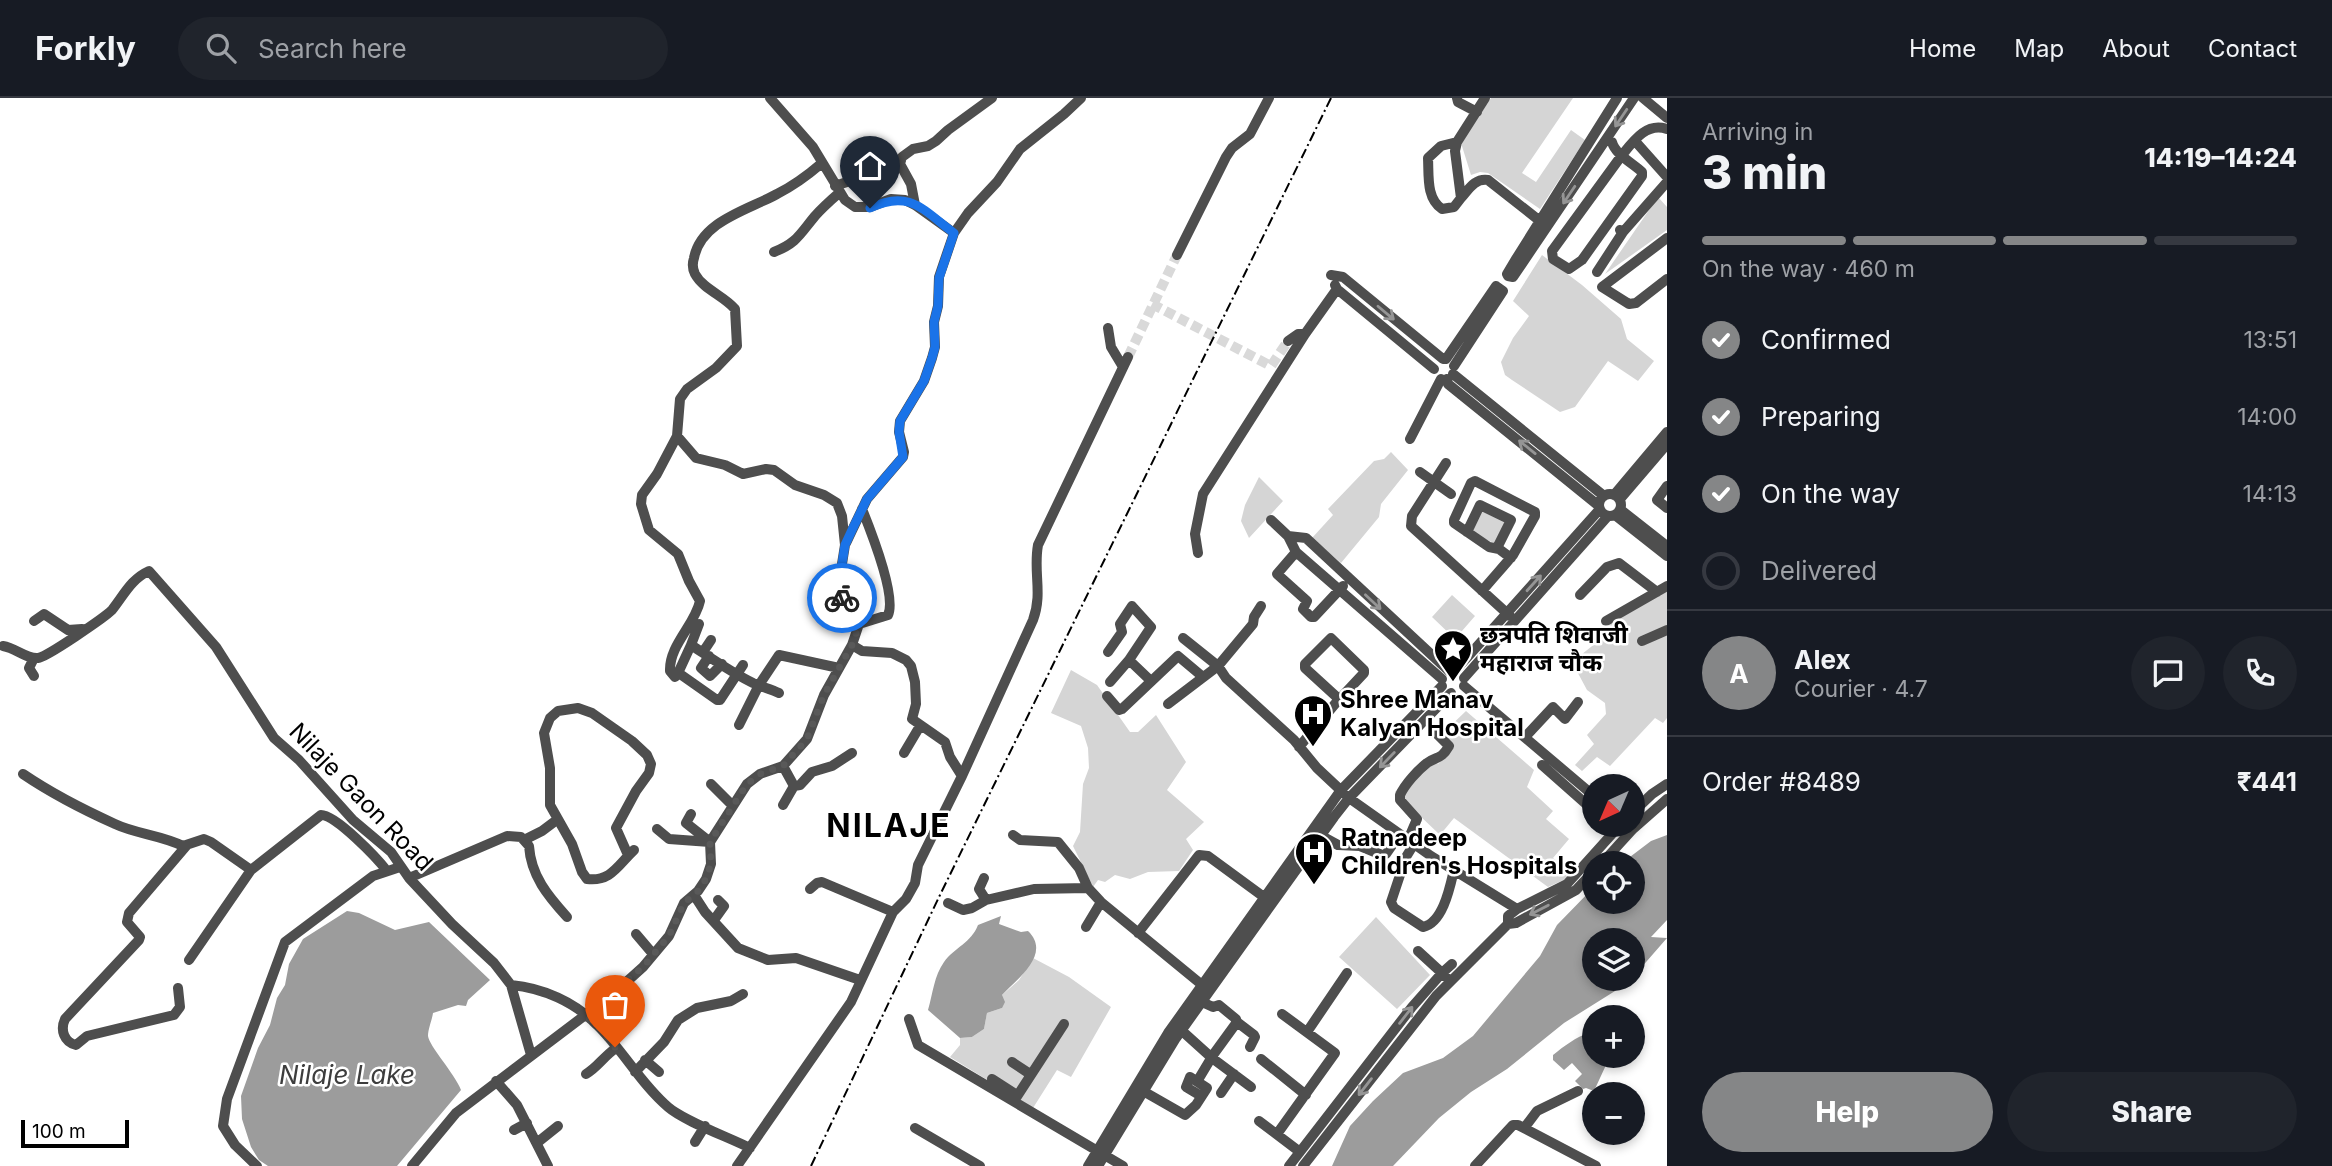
<!DOCTYPE html>
<meta charset="utf-8">
<style>
:root{--surface:#171b24;--page:#20242c;--text:#f1f3f6;--muted:#9ea1a6;--line:#363941;--accent:#858687}
body{margin:0;font-family:Inter,"Noto Sans Devanagari",sans-serif;background:var(--page);color:var(--text);height:100vh;display:flex;flex-direction:column;font-size:26px;white-space:nowrap}
*{box-sizing:border-box;margin:0}
p{font-size:23px;color:var(--muted)}
.icon{flex:none;width:38px;height:38px;fill:none;stroke:currentColor;stroke-width:2;stroke-linecap:round;stroke-linejoin:round}
.map{position:relative;flex:1;overflow:hidden}
.drawer{display:flex;flex-direction:column;background:var(--surface);width:665px}
.drawer>*{flex:none}
.needle{width:46px;rotate:224deg}
.tools{position:absolute;left:1582px;top:676px;display:grid;gap:14px}
.tools a{display:grid;place-items:center;width:63px;height:63px;border-radius:50%;background:var(--surface);box-shadow:0 4px 10px #0003;font-size:35px}
.scale{position:absolute;left:21px;bottom:18px;width:108px;box-sizing:border-box;padding-left:7px;border:4px solid #000;border-top:0;font-size:19px;line-height:24px;white-space:nowrap;color:#000;-webkit-text-stroke:5px #fff;paint-order:stroke}
.pin{position:absolute;display:grid;place-items:center;width:60px;height:60px;color:#fff;margin:-72px -30px;border-radius:50% 50% 50% 0;rotate:-45deg;box-shadow:0 0 7px #0007}
.pin .icon{rotate:45deg}
.courier{position:absolute;display:grid;place-items:center;width:70px;height:70px;margin:-35px;border:5px solid #1a73e8;border-radius:50%;background:#fff;color:#222;box-shadow:0 2px 9px #0007}
.headline em{font-style:normal;font-weight:800}
.headline div{display:flex;flex-direction:column-reverse}
.headline{display:flex;align-items:center;justify-content:space-between;height:119px;padding:0 35px}
h1{font-size:46px;font-weight:800;line-height:52px}
.bar{display:grid;grid-template-columns:repeat(4,1fr);gap:10px 7px;align-content:center;height:84px;padding:0 35px}
.bar i{height:9px;border-radius:5px;background:var(--line)}
.bar .active{background:var(--accent)}
.bar p{grid-column:span 4}
.line{display:flex;align-items:center;gap:18px;padding:0 35px;border-top:2px solid var(--line)}
.line div{flex:1}
.round{display:grid;place-items:center;flex:none;width:74px;height:74px;border-radius:37px;background:var(--page)}
ol{padding:0 35px;list-style:none}
li{display:flex;align-items:center;gap:21px;height:77px}
li p{margin-inline-start:auto}
li .icon{padding:7px;border-radius:50%;background:var(--accent);color:#fff;stroke-width:4}
li:last-child{color:var(--muted)}
li i{width:38px;height:38px;border:4px solid var(--line);border-radius:50%}
.cta{display:flex;gap:14px;margin-top:auto;padding:14px 35px}
.cta a{flex:1;height:80px;border-radius:42px;background:var(--accent);color:#fff;font-size:28px;font-weight:800;line-height:80px;text-align:center}
.cta a+a{background:var(--page);color:var(--text)}
header{display:flex;align-items:center;gap:42px;box-sizing:border-box;height:98px;padding:0 35px;background:var(--surface);border-bottom:2px solid var(--line)}
header strong{font-size:33px}
nav{display:flex;gap:38px;margin-inline-start:auto;font-size:24px}
.search{width:490px;height:63px;background:var(--page);display:flex;align-items:center;gap:18px;box-sizing:border-box;padding:0 24px;border-radius:38px;color:var(--muted);font-size:26px}
main{display:flex;flex:1;min-height:0}
.map>svg:first-child{display:block}
.green{fill:#d5d5d5}
.water{fill:#9c9c9c}
.lines{fill:none;stroke-linecap:round;stroke-linejoin:round}
.minor-tunnel{stroke:#d9d9d9;stroke-width:10;stroke-dasharray:10 5;stroke-linecap:butt}
.minor{stroke:#4e4e4e;stroke-width:10}
.rail{stroke:#000;stroke-width:2;stroke-dasharray:10 3.5 2 3.5;stroke-linecap:butt}
.oneway{stroke:#959595}
.done{stroke:#595959;stroke-width:7;stroke-dasharray:0 12.6}
.route{stroke:#1a73e8;stroke-width:9}
.labels{text-anchor:middle;stroke-width:5;stroke-linejoin:round;paint-order:stroke}
.poi-label{font-size:24px;font-weight:bold;fill:#000;stroke:#fff;text-anchor:start}
.street-label{font-size:24px;fill:#000;stroke:#fff}
.water-label{font-size:26px;font-style:italic;fill:#3d3d3d;stroke:#fff}
.district-label{font-size:32px;font-weight:bold;letter-spacing:2px;fill:#000;stroke:#fff}
</style>
<header>
<strong>Forkly</strong>
<div class="search"><svg class="icon" aria-label="search" viewBox="0 0 24 24"><circle cx="10" cy="10" r="6"/><path d="M15 15l6 6"/></svg>Search here</div>
<nav><a>Home</a><a>Map</a><a>About</a><a>Contact</a></nav>
</header>
<main>
<div class="map">
<svg width="1667" height="1068" viewBox="0 0 1667 1068">
<rect width="100%" height="100%" fill="#fff"/>
<!-- green -->
<path class="green" d="M1491,0h82l-51,75 14,9 35,-52 14,10 -45,69 -52,-36 -8,-1 -9,3 -10,-32z
M1658,99l9,10v23l-62,44z
M1542,157l40,30 39,34 6,20 27,22 -16,20 -30,-20 -33,46 -15,5 -48,-32 -7,-5 -4,-13 12,-24 16,-22 -16,-15z
M1391,354l17,18 -27,34 -2,13 -38,46 -29,-25 21,-23 -5,-6 46,-48 10,-2z
M1259,379l24,24 -34,37 -8,-17 4,-16z
M1481,409l28,13 -13,24 -26,-12z
M1667,492v128l-4,5 -8,-5 -45,48 -13,-9 -15,14 -7,-6 19,-21 -7,-9 19,-21 -1,-11 -18,-13 -15,-28 29,-23 8,-17z
M1452,497l23,21 -20,23 -23,-22z
M1071,572l26,15 33,47h8l18,-17 30,47 -19,28 37,32 -18,17 7,11 -14,21 -31,1 -18,7 -15,-4 -10,7 -7,-2 -5,7 -20,-41 7,-14 3,-48 6,-16 -1,-20 -7,-22 -30,-13z
M1466,613l68,59 -7,17 26,24 -7,8 23,20 -16,19 18,14 -5,7 -18,8 -94,-69 -14,17 -45,-43 35,-36 8,8 16,-17 -11,-14z
M1376,819l54,58 -33,34 -58,-52z
M1033,860l36,19 42,30 -40,70 -14,-7 -24,38 -83,-51 10,-12v-7l12,-1 12,-8 3,-16 15,-5v-13l17,-15z"/>
<!-- water -->
<path class="water" d="M1667,737v85l-16,17 16,1 -34,39v-37h-39v38h37l-8,8 -59,37 -57,46 -36,23 -32,26 -46,48h-61l18,-40 23,-25 30,-28 40,-15 30,-22 67,-80 17,-31 37,-38v14h39v-38h-11l29,-22z
M347,813l12,2 36,17 34,-8 61,58 -22,20 -2,6 -8,-1 -25,8c-1,7 -5,16 -5,23 1,10 27,38 33,54l-64,76h-129l-9,-6 -8,-13 -9,-28 -1,-23 17,-48 12,-23 7,-27 8,-13 4,-21 14,-25z
M1001,818l-2,8 22,8 7,-1c24,23 -11,48 -26,64l3,7 -3,6 -15,5 -3,16 -12,8 -12,1 -32,-28c5,-17 6,-34 16,-48 11,-15 27,-19 34,-37z
M1589,935l5,6v16h10l2,10 -12,26 -8,-3 -3,1 -8,-8 7,-7 -10,-11 -8,7 -11,-10v-5c11,-9 23,-18 36,-22z"/>
<g class="lines">
<!-- minor-tunnel -->
<path class="minor-tunnel" d="M1152,206l119,62 17,-25
M1128,259l49,-102"/>
<!-- minor -->
<path class="minor" d="M770,0l43,49 32,53 10,7h15l21,-8 14,1 10,5 39,28
M1457,0l1,4 19,10
M1485,0l-28,44 -2,9 6,47c8,-9 14,-20 27,-18l57,45
M1617,0l-101,161 -9,15 1,2 5,1 121,-179
M1643,0l24,20
M1635,43l32,36
M1457,44l-16,4 -13,12c1,18 -2,40 14,51l12,-2 7,-9
M1612,44c3,12 20,21 30,30v4l-60,84 -13,9 -16,-10 -1,-8 70,-96c12,-15 25,-33 45,-26
M835,88l65,-22
M915,107l-4,-21 -11,-20 2,-7 11,-8 15,-3 8,-5 12,-11 44,-32
M1623,134l44,-50
M1667,140l-65,49 27,17 7,-1 31,-24
M774,154c23,-9 26,-18 41,-36 7,-8 16,-16 24,-23
M1177,157l49,-98 6,-9 18,-14 19,-36
M1597,174l26,-40 -3,-2
M1331,177l12,2 100,82
M1335,187l2,4 97,80
M1108,230l3,19 12,20
M1288,243l10,-7h7
M1446,261l50,-73 7,5 -49,75
M1453,276l151,122
M1447,281l1,5 151,122
M1410,341l31,-60
M1446,365l-34,53 -1,10 99,90
M1420,374l31,22
M1667,388l-10,14 10,8
M1599 407a11 11 0 1 1 22 0a11 11 0 1 1-22 0Z
M1614,397l53,-63
M1620,401l47,-55
M1621,412l46,36
M1615,417l52,41
M1271,422l17,16
M1467,434l13,-27 31,15 -14,28
M846,445l21,-44 36,-42 1,-5 -5,-20 1,-11 24,-40 8,-23 3,-11 -1,-25 4,-16 1,-29 15,-44 14,-20 29,-31 23,-33 44,-35 17,-16
M1296,454l-19,22 30,27 -4,8 8,8h3l29,-31
M1198,455l-3,-19 8,-40 102,-160 32,-45
M1482,493c10,-12 21,-24 31,-36l22,-39v-4l-60,-31 -4,2 -17,37v3l35,24 10,2 12,9
M1580,497l27,-28 12,-4 38,29
M34,523l10,-7 24,16 14,-1
M1606,523l61,-35
M859,526l29,-9c9,-19 -18,-86 -26,-106
M1183,540l35,28 8,12 68,62 23,28 32,30 82,58 86,53
M1642,543l25,-11
M691,547l8,-21
M852,547l10,6 30,2 14,7 5,6 4,16 1,22 -4,15 33,23 5,15 12,19
M3,548c13,2 23,13 35,12 9,-1 67,-41 74,-48 12,-15 19,-31 37,-39l67,76 58,91 25,22 54,60 38,32 18,26 43,46 42,39 17,22 20,70
M703,554l8,-12
M1108,554l14,-20 -2,-8 12,-18 19,21 -22,33 22,21
M709,558l-8,12 9,8 12,-12
M34,560l-5,10 5,8
M743,567l-23,35h-3l-37,-26 -1,-3 12,-26c20,13 41,28 62,38 9,4 18,6 26,10
M1455,573l145,-162
M675,579l-5,-6c-1,-26 25,-46 30,-70l-11,-20 -11,-27 -29,-24 -8,-26 1,-9 15,-21 20,-38 3,-37 7,-10 29,-21 21,-22 -2,-37c-11,-13 -32,-20 -40,-35 -3,-6 -3,-10 -1,-16 7,-37 54,-48 83,-64 16,-8 31,-19 45,-31
M1464,580l144,-162
M1442,581l-146,-127 -8,-16 18,2 143,133
M1110,584l19,-22
M1464,588l130,110
M1107,598l12,14 3,-1 56,-53 25,21
M1168,606l50,-38 35,-42 1,-7 7,-11
M739,627l20,-40 20,-30 60,13
M1525,639l28,-30 12,12 13,-17
M1299,649l36,-43 29,-31v-3l-33,-32 -26,26v4l35,32
M904,655l16,-27
M1542,667l52,46
M23,676c28,19 61,36 92,50 21,10 46,11 68,22l21,-7 7,3 40,28
M711,686l22,22
M794,688l6,-1 12,-13 20,-6 20,-13
M783,707l11,-19 -11,-20
M1633,714l19,-18 15,-10
M691,716l-5,9 24,19
M657,731l12,10 41,3
M1316,735l22,12 22,1 22,9 4,-1 14,-20
M1013,737l7,5 38,2 21,26 9,20
M524,742l18,-9 16,-12
M1408,742l9,-21 -17,-19v-5c5,-11 18,-25 27,-32 10,-7 14,-3 22,-17l-15,-15
M1414,746l-8,13 -15,45 3,6 29,19c20,-4 27,-40 31,-57
M628,757l-12,-27 20,-37 13,-18 2,-9 -4,-9 -15,-14 -40,-28 -14,-5 -20,3 -8,7 -6,15 6,35v37l22,39 10,28 5,7c24,3 31,-14 47,-29
M1602,765l31,-34 34,-30
M409,780l98,-42 14,1 8,9c2,30 19,50 38,71
M984,780l-5,11 7,11
M810,791l7,-6 5,-1 71,30
M694,797l11,17 33,36 30,12 28,-2 64,22
M948,805l15,7 9,-2 14,-8 48,-11 54,-1 13,14 106,87
M714,822l10,-14 -6,-6
M1508,826v-8l9,-7 50,-25 54,-60
M1086,829l15,-25
M1138,835l61,-78 9,1 60,44
M636,836l17,20
M1418,853l24,22 10,-9
M189,862l62,-90 70,-55c15,0 56,43 66,56
M511,887c32,3 64,17 86,40 26,25 43,58 71,82 16,14 60,30 82,41
M178,890l2,19 -6,8 -87,21 -11,9c-12,-3 -16,-15 -11,-26l74,-79 1,-3 -13,-15 2,-9 58,-68
M1202,904l11,5 6,-2 17,14 1,3
M909,921l9,26 205,121
M1181,932l31,28 39,29
M1307,934l40,-59
M1261,961l45,36
M645,962l14,12
M1012,964l18,12
M635,974l29,-30 14,-22 19,-12 34,-7 12,-7
M586,976c12,-7 17,-17 30,-26
M992,981l25,16
M1198,982l15,-25 24,-33 17,13 1,2 -5,10
M496,983l21,24 31,61
M1143,993l42,24 11,-10 11,-17 -17,-11 -4,10 15,9
M1221,995l13,-19
M1014,1003l50,-77
M1259,1023l41,31
M1525,1029l12,-16 41,-20
M915,1030l65,38
M514,1032l13,-7
M1277,1036l58,-81 -53,-39
M538,1044l20,-16
M695,1044l10,-16
M257,1068l-22,-21 -12,-19 4,-27 58,-157 88,-66 27,-9
M412,1068l44,-53 157,-119 30,-27 26,-31 15,-33 14,-12 8,-12 5,-15 -1,-22 37,-58 13,-10 23,-8 24,-27 17,-44 28,-50 7,-21 -2,-11 -17,-17 -2,-7 7,-44 -3,-29 -5,-13 -13,-8 -29,-10 -21,-15 -8,-1 -23,5 -18,-9 -29,-7 -19,-22
M737,1068l114,-164 42,-90 13,-13 9,-16 3,-18 44,-89 71,-156c10,-27 0,-48 5,-75l90,-188
M1088,1068l80,-133 173,-243 101,-104
M1098,1068l78,-128 158,-221 15,-19 102,-105
M1289,1068l123,-159 30,-34 7,7
M1303,1068l133,-170 72,-72 8,-1 60,-33 18,-19
M1475,1068l38,-41h5l78,41"/>
<!-- rail -->
<path class="rail" d="M811,1068l128,-269 392,-799"/>
</g>
<!-- one-way arrows -->
<defs><path id="oneway-shaft" d="M-6 0H5M1.5-3L5.5 0L1.5 3" fill="none" stroke-width="1.6" stroke-linecap="round" stroke-linejoin="round" transform="scale(1.75)"/></defs>
<g class="oneway">
<use href="#oneway-shaft" transform="translate(1621 20) rotate(124)"/>
<use href="#oneway-shaft" transform="translate(1569 97) rotate(124)"/>
<use href="#oneway-shaft" transform="translate(1386 215) rotate(40)"/>
<use href="#oneway-shaft" transform="translate(1527 349) rotate(-141)"/>
<use href="#oneway-shaft" transform="translate(1534 485) rotate(-48)"/>
<use href="#oneway-shaft" transform="translate(1373 504) rotate(43)"/>
<use href="#oneway-shaft" transform="translate(1387 662) rotate(134)"/>
<use href="#oneway-shaft" transform="translate(1539 812) rotate(153)"/>
<use href="#oneway-shaft" transform="translate(1406 917) rotate(-52)"/>
<use href="#oneway-shaft" transform="translate(1365 989) rotate(128)"/>
</g>
<g class="lines">
<!-- done -->
<path class="done" d="M615,949l-18,-22 -12,-9 58,-49 26,-31 15,-33 14,-12 8,-12 5,-15 -1,-22 37,-58 13,-10 23,-8 24,-27 17,-44 28,-50 7,-21 -2,-11 -15,-15"/>
<!-- route -->
<path class="route" d="M842,500l-4,-9 7,-44 7,-15 15,-31 36,-42 -4,-25 1,-11 24,-40 8,-23 3,-11 -1,-25 4,-16 1,-28 15,-45c-31,-23 -44,-44 -84,-25"/>
</g>
<!-- icons -->
<defs>
<symbol id="sight-pin" viewBox="-11 -11 22 30"><path d="M0 17L-7.5 6A9.5 9.5 0 1 1 7.5 6Z" fill="#000" stroke="#fff"/><path d="M0-6L1.8-2.2L6-1.7L2.9 1.2L3.7 5.4L0 3.3L-3.7 5.4L-2.9 1.2L-6-1.7L-1.8-2.2Z" fill="#fff"/></symbol>
<symbol id="hospital-pin" viewBox="-11 -11 22 30"><path d="M0 17L-7.5 6A9.5 9.5 0 1 1 7.5 6Z" fill="#000" stroke="#fff"/><path d="M-5-5h3v3.5h4V-5h3V5h-3V1.5h-4V5h-3Z" fill="#fff"/></symbol>
</defs>
<g fill-rule="evenodd">
<use href="#sight-pin" x="1431" y="529" width="44" height="60"/>
<use href="#hospital-pin" x="1291" y="594" width="44" height="60"/>
<use href="#hospital-pin" x="1292" y="732" width="44" height="60"/>
</g>
<g class="labels">
<!-- poi labels -->
<g class="poi-label">
<text x="1480" y="545">छत्रपति शिवाजी<tspan x="1480" dy="28">महाराज चौक</tspan></text>
<text x="1340" y="610">Shree Manav<tspan x="1340" dy="28">Kalyan Hospital</tspan></text>
<text x="1341" y="748">Ratnadeep<tspan x="1341" dy="28">Children's Hospitals</tspan></text>
</g>
<!-- street labels -->
<g class="street-label">
<text transform="translate(361 699) rotate(46)" y="8">Nilaje Gaon Road</text>
</g>
<!-- water labels -->
<g class="water-label">
<text x="347" y="986">Nilaje Lake</text>
</g>
<!-- district labels -->
<g class="district-label">
<text x="889" y="739">NILAJE</text>
</g>
</g>
</svg>
<div class="tools">
<a><svg class="needle" viewBox="-14 -14 28 28"><path d="M0-13l5 13h-10z" fill="#e53935"/><path d="M0 13l5-13h-10z" fill="#9ea1a6"/></svg></a>
<a><svg class="icon" aria-label="locate" viewBox="0 0 24 24"><circle cx="12" cy="12" r="6"/><path d="M12 2v4M12 18v4M2 12h4M18 12h4"/></svg></a>
<a><svg class="icon" aria-label="layers" viewBox="0 0 24 24"><path d="M12 4l9 5-9 5-9-5zM3 14l9 5 9-5"/></svg></a>
<a>+</a>
<a>−</a>
</div>
<div class="scale">100 m</div>
<div class="pin" style="left:615px;top:949px;background:#ea580c"><svg class="icon" aria-label="bag" viewBox="0 0 24 24"><path d="M5 8h14l-1 12H6zM9 8a3 3 0 0 1 6 0"/></svg></div>
<div class="pin" style="left:870px;top:110px;background:#1f2937"><svg class="icon" aria-label="home" viewBox="0 0 24 24"><path d="M3 11l9-7 9 7M6 9v11h12V9"/></svg></div>
<div class="courier" style="left:842px;top:500px"><svg class="icon" aria-label="bike" viewBox="0 0 24 24"><circle cx="6" cy="16" r="4"/><circle cx="18" cy="16" r="4"/><path d="M6 16l4-8h5l3 8M10 8l3 8H6M13 5h3"/></svg></div>
</div>
<section class="drawer">
<div class="headline"><div><h1>3 min</h1><p>Arriving in</p></div><em>14:19–14:24</em></div>
<div class="bar"><i class="active"></i><i class="active"></i><i class="active"></i><i></i><p>On the way · 460 m</p></div>
<ol>
<li><svg class="icon" aria-label="check" viewBox="0 0 24 24"><path d="M5 12l5 5 9-10"/></svg>Confirmed<p>13:51</p></li>
<li><svg class="icon" aria-label="check" viewBox="0 0 24 24"><path d="M5 12l5 5 9-10"/></svg>Preparing<p>14:00</p></li>
<li><svg class="icon" aria-label="check" viewBox="0 0 24 24"><path d="M5 12l5 5 9-10"/></svg>On the way<p>14:13</p></li>
<li><i></i>Delivered</li>
</ol>
<div class="line" style="height:126px"><b class="round" style="background:var(--accent);color:#fff">A</b><div><b>Alex</b><p>Courier · 4.7</p></div><a class="round"><svg class="icon" aria-label="chat" viewBox="0 0 24 24"><path d="M4 5h16v11H9l-5 4z"/></svg></a><a class="round"><svg class="icon" aria-label="phone" viewBox="0 0 24 24"><path d="M5 4h4l2 5-3 2q2 4 5 5l2-3 5 2v4C11 20 4 13 5 4z"/></svg></a></div>
<div class="line" style="height:91px"><div>Order #8489</div><b>₹441</b></div>
<div class="cta"><a>Help</a><a>Share</a></div>
</section>
</main>
